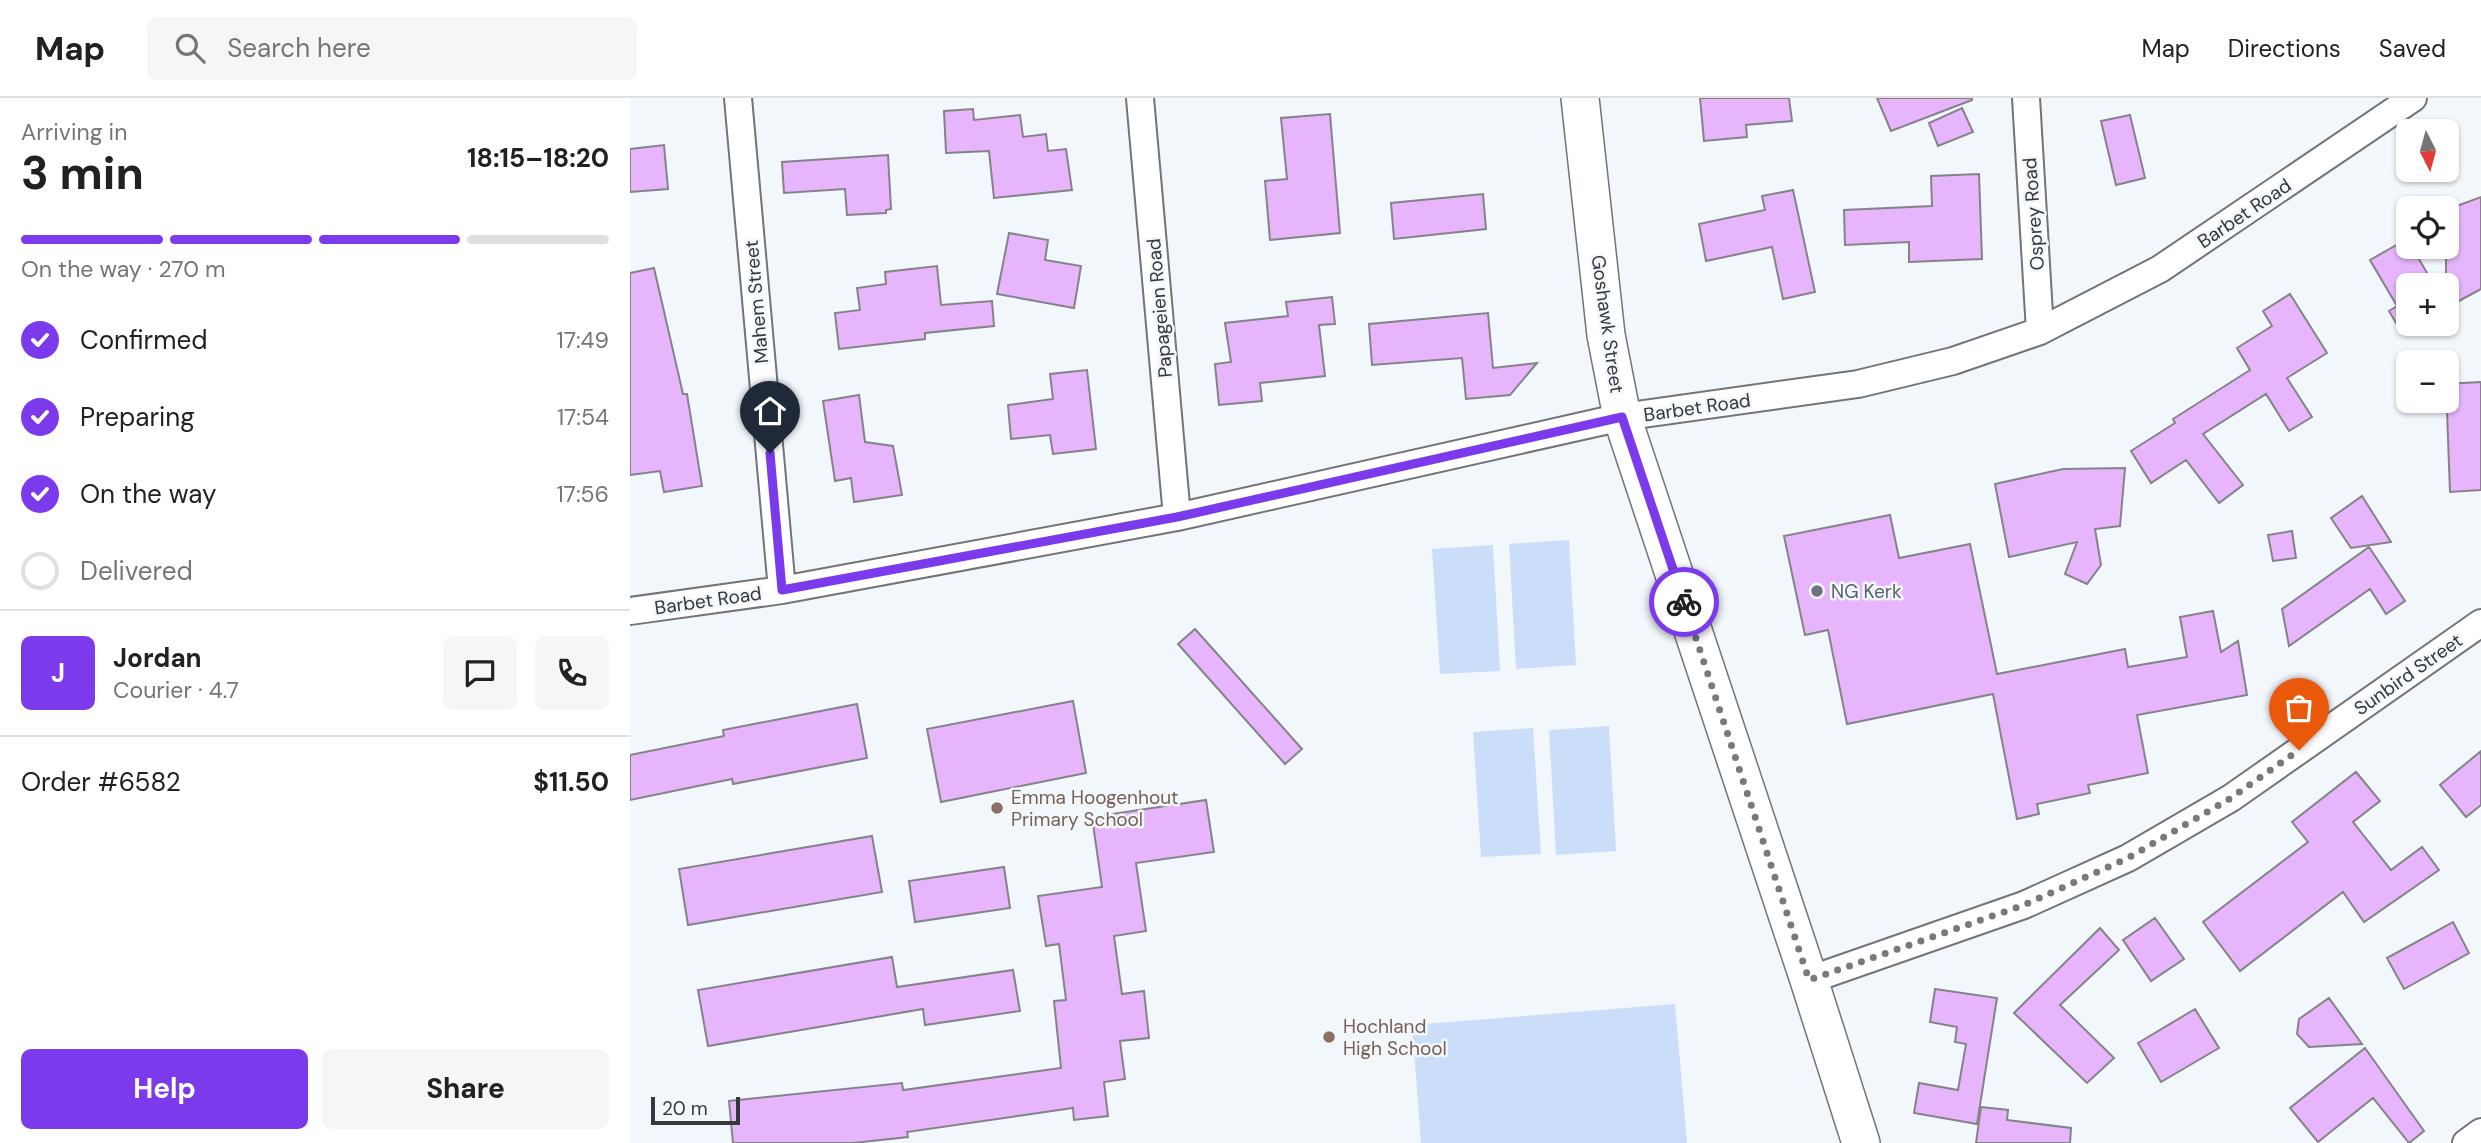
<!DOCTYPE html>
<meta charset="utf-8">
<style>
:root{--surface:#fff;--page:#f6f6f6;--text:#202124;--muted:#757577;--line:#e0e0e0;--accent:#7c3aed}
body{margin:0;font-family:"DM Sans",sans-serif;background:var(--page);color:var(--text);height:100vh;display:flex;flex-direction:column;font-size:26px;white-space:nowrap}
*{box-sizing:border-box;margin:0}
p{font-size:23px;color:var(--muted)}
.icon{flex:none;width:38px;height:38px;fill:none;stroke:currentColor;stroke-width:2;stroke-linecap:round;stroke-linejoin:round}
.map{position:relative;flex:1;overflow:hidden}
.drawer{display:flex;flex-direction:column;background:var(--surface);width:630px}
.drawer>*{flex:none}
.needle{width:46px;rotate:174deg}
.tools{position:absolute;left:1766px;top:21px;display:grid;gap:14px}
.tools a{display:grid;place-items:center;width:63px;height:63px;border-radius:10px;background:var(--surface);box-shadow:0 2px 5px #0004;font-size:35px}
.scale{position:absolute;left:21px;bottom:18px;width:89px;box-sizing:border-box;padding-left:7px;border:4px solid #353739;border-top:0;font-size:19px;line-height:24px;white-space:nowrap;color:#353739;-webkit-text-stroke:5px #f2f7fc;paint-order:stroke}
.pin{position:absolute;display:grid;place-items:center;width:60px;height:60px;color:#fff;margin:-72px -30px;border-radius:50% 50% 50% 0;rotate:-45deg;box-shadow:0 0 7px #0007}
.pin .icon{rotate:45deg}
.courier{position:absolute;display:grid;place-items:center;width:70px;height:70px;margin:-35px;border:5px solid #7c3aed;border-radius:50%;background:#fff;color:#222;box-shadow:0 2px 9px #0007}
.overview em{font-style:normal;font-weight:700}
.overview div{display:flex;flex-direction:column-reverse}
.overview{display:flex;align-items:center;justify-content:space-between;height:119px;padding:0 21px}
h1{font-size:46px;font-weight:700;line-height:52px}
.bar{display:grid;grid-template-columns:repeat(4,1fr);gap:10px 7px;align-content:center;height:84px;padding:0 21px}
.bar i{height:9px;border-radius:5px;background:var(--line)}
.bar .current{background:var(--accent)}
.bar p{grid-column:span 4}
.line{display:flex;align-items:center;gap:18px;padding:0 21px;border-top:2px solid var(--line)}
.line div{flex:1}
.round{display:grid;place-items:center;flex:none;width:74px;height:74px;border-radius:10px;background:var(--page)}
ol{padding:0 21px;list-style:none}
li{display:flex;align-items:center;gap:21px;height:77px}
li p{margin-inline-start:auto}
li .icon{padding:7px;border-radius:50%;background:var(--accent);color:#fff;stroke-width:4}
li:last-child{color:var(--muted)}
li i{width:38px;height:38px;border:4px solid var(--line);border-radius:50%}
.action{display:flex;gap:14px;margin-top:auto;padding:14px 21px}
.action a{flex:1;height:80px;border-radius:10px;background:var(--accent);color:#fff;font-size:28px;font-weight:700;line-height:80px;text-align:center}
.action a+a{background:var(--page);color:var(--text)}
header{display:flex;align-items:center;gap:42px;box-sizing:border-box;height:98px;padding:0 35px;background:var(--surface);border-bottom:2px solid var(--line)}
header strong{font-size:33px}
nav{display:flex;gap:38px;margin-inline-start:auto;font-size:24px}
.search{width:490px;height:63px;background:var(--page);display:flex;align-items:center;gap:18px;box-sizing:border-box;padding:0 24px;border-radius:10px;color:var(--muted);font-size:26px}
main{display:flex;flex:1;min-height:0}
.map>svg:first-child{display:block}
.green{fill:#cadef9}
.building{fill:#e6b5fc;stroke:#868388;stroke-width:2}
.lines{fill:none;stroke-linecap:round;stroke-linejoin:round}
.street-casing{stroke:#717479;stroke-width:30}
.secondary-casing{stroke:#717479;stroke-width:40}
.street{stroke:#fff;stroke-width:26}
.secondary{stroke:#fff;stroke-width:37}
.done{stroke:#777a7d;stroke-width:7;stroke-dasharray:0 12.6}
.route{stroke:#7c3aed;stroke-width:9}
.worship-dot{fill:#6b7280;stroke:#f2f7fc;stroke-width:2.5}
.education-dot{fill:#8d6e63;stroke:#f2f7fc;stroke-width:2.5}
.labels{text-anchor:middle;stroke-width:5;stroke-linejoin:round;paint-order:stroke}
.street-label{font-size:19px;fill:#353739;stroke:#f2f7fc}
.worship-label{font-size:19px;fill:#5b616d;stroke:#f2f7fc;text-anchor:start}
.education-label{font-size:19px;fill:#785e54;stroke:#f2f7fc;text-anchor:start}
</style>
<header>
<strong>Map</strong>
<div class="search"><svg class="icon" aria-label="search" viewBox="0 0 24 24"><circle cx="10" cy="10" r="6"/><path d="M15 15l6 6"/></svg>Search here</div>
<nav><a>Map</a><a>Directions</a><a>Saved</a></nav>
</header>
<main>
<section class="drawer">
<div class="overview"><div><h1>3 min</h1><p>Arriving in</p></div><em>18:15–18:20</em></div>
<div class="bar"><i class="current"></i><i class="current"></i><i class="current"></i><i></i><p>On the way · 270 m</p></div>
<ol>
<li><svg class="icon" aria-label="check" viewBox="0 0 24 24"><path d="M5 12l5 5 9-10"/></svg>Confirmed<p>17:49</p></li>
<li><svg class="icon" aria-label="check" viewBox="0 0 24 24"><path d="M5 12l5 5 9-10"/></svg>Preparing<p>17:54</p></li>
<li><svg class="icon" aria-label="check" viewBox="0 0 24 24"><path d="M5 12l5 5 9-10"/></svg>On the way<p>17:56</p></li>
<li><i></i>Delivered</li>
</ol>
<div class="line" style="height:126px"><b class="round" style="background:var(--accent);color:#fff">J</b><div><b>Jordan</b><p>Courier · 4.7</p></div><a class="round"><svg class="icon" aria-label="chat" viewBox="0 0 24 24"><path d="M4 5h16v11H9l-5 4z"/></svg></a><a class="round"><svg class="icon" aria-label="phone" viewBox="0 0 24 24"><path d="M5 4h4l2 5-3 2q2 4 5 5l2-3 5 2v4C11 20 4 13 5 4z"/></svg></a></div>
<div class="line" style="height:91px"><div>Order #6582</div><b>$11.50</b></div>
<div class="action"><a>Help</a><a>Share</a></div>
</section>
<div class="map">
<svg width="1851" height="1045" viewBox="0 0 1851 1045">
<rect width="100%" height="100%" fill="#f2f7fc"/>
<!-- green -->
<path class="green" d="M939,442l7,125 -60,4 -7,-125z
M863,447l7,126 -60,3 -8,-125z
M979,628l7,125 -60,4 -7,-125z
M903,630l8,126 -60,3 -8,-125z
M1045,906l12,139h-266l-9,-118z"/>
<!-- building -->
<path class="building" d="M1070,0h89l3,23 -46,4 1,12 -43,4z
M1247,0h95v2l-81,31z
M1332,10l11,24 -35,14 -9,-23z
M343,11l1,11 46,-5 3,22 23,-3 2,17 18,-2 6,41 -78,8 -5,-47 -43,2 -2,-42z
M700,16l10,119 -70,7 -5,-59 22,-2 -6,-61z
M1500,17l15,63 -29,7 -15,-64z
M34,47l4,44 -38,3v-43z
M258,57l3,54 -5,1v3l-39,2 -2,-26 -61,4 -2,-31z
M1349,76l3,85 -73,3v-20l-64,3 -1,-35 88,-4 -1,-30z
M1163,92l22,102 -32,7 -11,-52 -66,14 -7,-37 66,-14 -3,-14z
M853,96l3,35 -92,10 -3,-36z
M1851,99v92l-35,19v-98z
M379,135l39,7 -3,20 36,6 -7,42 -77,-14z
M1777,141l1,8h4l22,38h-26v39h11l-17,9 -13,-22 8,-5 -27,-46z
M307,168l4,39 51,-4 2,25 -69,7v6l-86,10 -4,-36 25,-3 -3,-22 29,-4 -1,-12z
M24,170l29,126h4l15,92 -38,6 -4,-21 -30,4v-202z
M1660,196l37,59 -40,25 25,39 -23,14 -23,-37 -63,40 40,51 -24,18 -33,-43 -35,23 -20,-32 44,-28 -2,-4 77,-49 -13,-22 35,-22 -9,-15z
M702,199l3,27 -16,1 6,51 -65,7 2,18 -43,4 -4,-41 16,-2 -6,-39 63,-7 -2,-14z
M858,215l5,55 44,-5 -27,32 -44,4 -4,-41 -90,7 -3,-41z
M457,272l9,79 -43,5 -3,-19 -39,4 -3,-34 45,-6 -3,-25z
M1851,284v108l-31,2 -4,-108z
M229,297l6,47 28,4 9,49 -48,7 -3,-24 -16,3 -12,-80z
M1495,370l-5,58 -25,3 6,36 -14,19 -22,-10 12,-32 -68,15 -14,-73 68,-15z
M1732,398l29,46 -40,6 -20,-30z
M1260,417l9,43 71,-14 27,130 128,-25 3,18 59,-10 -7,-40 33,-6 8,41 17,-11 9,54 -110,20 11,58 -60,12 2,8 -53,11 2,10 -22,5 -24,-125 -146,30 -19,-94 -23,5 -21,-99z
M1662,433l4,27 -23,3 -5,-26z
M1739,449l36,54 -19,13 -16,-25 -81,57 -7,-37z
M565,531l107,120 -17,15 -107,-120z
M443,603l13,72 -145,29 -14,-73z
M227,606l10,54 -134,26 -1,-5 -102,21v-45l94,-19 -1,-6z
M1851,653v54l-15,12 -26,-32z
M1726,674l24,29 -27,21 38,48 31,-23 17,23 -75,52 -21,-30 -103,79 -37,-49 105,-80 -16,-20z
M576,702l8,52 -78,11 10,68 -32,5 8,58 22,-3 5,47 -29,3 5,38 -21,3 4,34 -34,4 -1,-12 -166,24 1,5 -55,6h-120l-4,-42 173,-18 1,7 158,-22 -7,-67 12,-1 -7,-56 -13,2 -8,-50 64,-9 -10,-70z
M242,738l10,56 -194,33 -9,-56z
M374,769l6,41 -95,14 -6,-41z
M1525,820l29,41 -33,22 -28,-41z
M1823,824l16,31 -65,36 -17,-31z
M1470,830l19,22 -59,55 54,53 -27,25 -73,-70z
M262,859l5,30 116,-17 7,41 -95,14 -2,-16 -215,37 -10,-56z
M1305,891l62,9 -20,126 -63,-11 5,-30 39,7 8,-46 -11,-2 2,-15 -27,-5z
M1699,900l33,46 -53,3 -12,-13 2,-15z
M1565,911l24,39 -58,34 -23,-39z
M1735,950l59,83 -15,12 -36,-45 -55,44 -28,-34z
M1351,1009l27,3 -1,10 64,8 -1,15h-94z"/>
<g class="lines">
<defs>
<path id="street" d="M108,0l44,492
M510,0l37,419
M1396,0l14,233
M0,513l152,-21 395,-73 445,-100 236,-33 95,-23 87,-30 120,-62 253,-171
M1179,882l215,-75 104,-47 103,-60 250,-175
M1836,1045l15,-11"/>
<path id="secondary" d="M950,0l26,237 16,82 187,563 52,163"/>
</defs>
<!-- street casing -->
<use href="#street" class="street-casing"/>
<!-- secondary casing -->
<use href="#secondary" class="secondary-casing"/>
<!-- street -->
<use href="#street" class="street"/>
<!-- secondary -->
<use href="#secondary" class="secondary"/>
</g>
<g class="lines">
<!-- done -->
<path class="done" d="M1054,504l125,378 215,-75 104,-47 103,-60 68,-48"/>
<!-- route -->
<path class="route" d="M140,355l12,137 395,-73 445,-100 62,185"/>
</g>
<!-- markers -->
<circle class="worship-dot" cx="1187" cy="493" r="7"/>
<g class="education-dot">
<circle cx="367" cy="710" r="7"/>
<circle cx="699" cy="939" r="7"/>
</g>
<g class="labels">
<!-- street labels -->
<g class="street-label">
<text transform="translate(1614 115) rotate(-34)" y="7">Barbet Road</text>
<text transform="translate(1403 116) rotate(-94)" y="7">Osprey Road</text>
<text transform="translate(126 204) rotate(-95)" y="7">Mahem Street</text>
<text transform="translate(529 210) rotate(-95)" y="7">Papageien Road</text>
<text transform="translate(978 226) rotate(82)" y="7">Goshawk Street</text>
<text transform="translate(1067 309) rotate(-8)" y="7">Barbet Road</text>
<text transform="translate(78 502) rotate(-8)" y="7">Barbet Road</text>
<text transform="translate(1778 576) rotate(-35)" y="7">Sunbird Street</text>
</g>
<!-- worship labels -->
<g class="worship-label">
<text x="1201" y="500">NG Kerk</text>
</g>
<!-- education labels -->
<g class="education-label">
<text x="381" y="706">Emma Hoogenhout<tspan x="381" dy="22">Primary School</tspan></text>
<text x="713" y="935">Hochland<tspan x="713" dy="22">High School</tspan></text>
</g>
</g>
</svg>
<div class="tools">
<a><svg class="needle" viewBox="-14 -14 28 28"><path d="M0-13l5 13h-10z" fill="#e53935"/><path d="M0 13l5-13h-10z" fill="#757577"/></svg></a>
<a><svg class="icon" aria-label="locate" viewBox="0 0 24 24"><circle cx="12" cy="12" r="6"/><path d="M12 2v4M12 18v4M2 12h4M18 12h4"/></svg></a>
<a>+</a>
<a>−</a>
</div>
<div class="scale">20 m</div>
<div class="pin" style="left:1669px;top:652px;background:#ea580c"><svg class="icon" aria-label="bag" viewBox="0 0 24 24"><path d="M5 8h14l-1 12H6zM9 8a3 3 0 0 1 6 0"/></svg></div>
<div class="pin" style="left:140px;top:355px;background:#1f2937"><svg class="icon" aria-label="home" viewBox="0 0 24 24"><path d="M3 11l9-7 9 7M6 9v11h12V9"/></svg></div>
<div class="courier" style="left:1054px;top:504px"><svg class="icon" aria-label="bike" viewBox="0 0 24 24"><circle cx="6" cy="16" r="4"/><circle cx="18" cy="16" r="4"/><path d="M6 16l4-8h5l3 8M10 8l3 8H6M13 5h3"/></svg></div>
</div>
</main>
